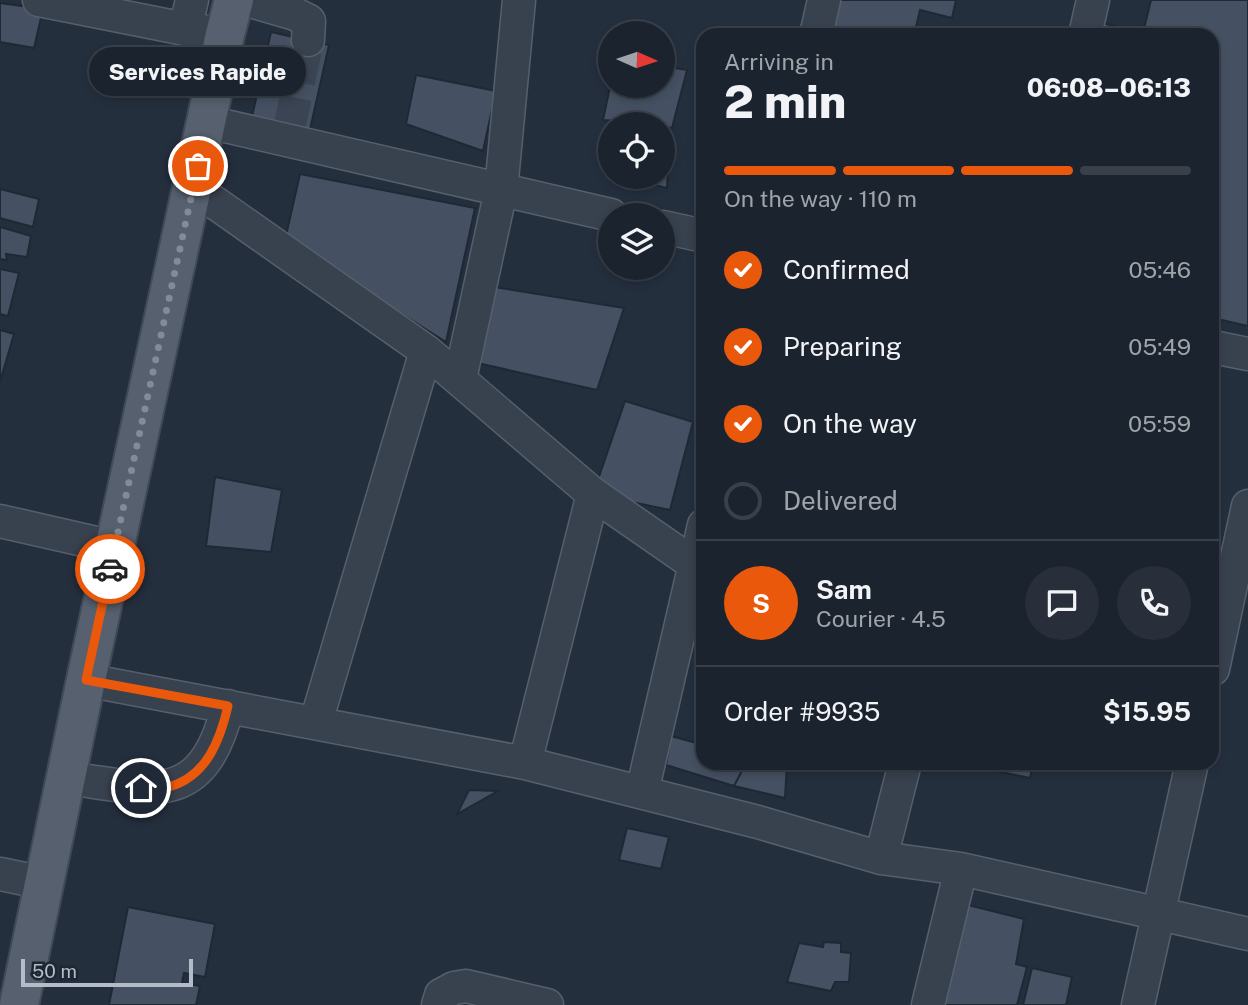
<!DOCTYPE html>
<meta charset="utf-8">
<style>
:root{--surface:#1b232e;--page:#282f3a;--text:#f1f3f6;--muted:#a0a4aa;--line:#39404a;--accent:#ea580c}
body{margin:0;font-family:"Public Sans",sans-serif;background:var(--page);color:var(--text);height:100vh;display:flex;flex-direction:column;font-size:26px;white-space:nowrap}
*{box-sizing:border-box;margin:0}
p{font-size:23px;color:var(--muted)}
.icon{flex:none;width:38px;height:38px;fill:none;stroke:currentColor;stroke-width:2;stroke-linecap:round;stroke-linejoin:round}
.map{position:relative;flex:1;overflow:hidden}
.drawer{position:absolute;left:696px;top:28px;width:523px;height:742px;display:flex;flex-direction:column;background:var(--surface);border-radius:21px;box-shadow:0 4px 10px #0003,0 0 0 2px var(--line)}
.drawer>*{flex:none}
.needle{width:46px;rotate:93deg}
.tools{position:absolute;left:598px;top:21px;display:grid;gap:14px}
.tools a{display:grid;place-items:center;width:77px;height:77px;border-radius:50%;background:var(--surface);box-shadow:0 4px 10px #0003,0 0 0 2px var(--line);font-size:35px}
.scale{position:absolute;left:21px;bottom:18px;width:172px;box-sizing:border-box;padding-left:7px;border:4px solid #b4bcc9;border-top:0;font-size:19px;line-height:24px;white-space:nowrap;color:#b4bcc9;-webkit-text-stroke:5px #1d2633;paint-order:stroke}
.pin{position:absolute;display:grid;place-items:center;width:60px;height:60px;color:#fff;margin:-30px;border:4px solid #fff;border-radius:50%;box-shadow:0 2px 7px #0007}
.courier{position:absolute;display:grid;place-items:center;width:70px;height:70px;margin:-35px;border:5px solid #ea580c;border-radius:50%;background:#fff;color:#222;box-shadow:0 2px 9px #0007}
.bubble{position:absolute;height:49px;border-radius:24px;background:var(--surface);box-shadow:0 4px 10px #0003,0 0 0 2px var(--line);font-size:23px;font-weight:800;line-height:49px;text-align:center}
.summary em{font-style:normal;font-weight:800}
.summary div{display:flex;flex-direction:column-reverse}
.summary{display:flex;align-items:center;justify-content:space-between;height:119px;padding:0 28px}
h1{font-size:46px;font-weight:800;line-height:52px}
.bar{display:grid;grid-template-columns:repeat(4,1fr);gap:10px 7px;align-content:center;height:84px;padding:0 28px}
.bar i{height:9px;border-radius:5px;background:var(--line)}
.bar .current{background:var(--accent)}
.bar p{grid-column:span 4}
.line{display:flex;align-items:center;gap:18px;padding:0 28px;border-top:2px solid var(--line)}
.line div{flex:1}
.round{display:grid;place-items:center;flex:none;width:74px;height:74px;border-radius:37px;background:var(--page)}
ol{padding:0 28px;list-style:none}
li{display:flex;align-items:center;gap:21px;height:77px}
li p{margin-inline-start:auto}
li .icon{padding:7px;border-radius:50%;background:var(--accent);color:#fff;stroke-width:4}
li:last-child{color:var(--muted)}
li i{width:38px;height:38px;border:4px solid var(--line);border-radius:50%}
.map>svg:first-child{display:block}
.building{fill:#455162;stroke:#1f2835;stroke-width:2}
.lines{fill:none;stroke-linecap:round;stroke-linejoin:round}
.minor-tunnel{stroke:#3a4453;stroke-width:32;stroke-dasharray:32 16;stroke-linecap:butt}
.minor-casing{stroke:#565f6c;stroke-width:35}
.major-casing{stroke:#414a57;stroke-width:42}
.minor{stroke:#38414e;stroke-width:32}
.major{stroke:#56606e;stroke-width:38}
.done{stroke:#828b98;stroke-width:7;stroke-dasharray:0 12.6}
.route{stroke:#ea580c;stroke-width:9}
</style>
<div class="map">
<svg width="1248" height="1005" viewBox="0 0 1248 1005">
<rect width="100%" height="100%" fill="#242f3e"/>
<!-- building -->
<path class="building" d="M837,0h119l-4,18 -32,-8 -6,25h-85z
M1151,0h97v326l-35,-8v-283h-113l2,-12 41,10z
M0,3l43,6 -9,39 -34,-6z
M271,32l58,13 -20,89 -58,-13z
M663,66l24,4 -15,58 -9,-1v-3l-60,-4 8,-38v4h52z
M416,75l80,16 -13,60 -77,-27z
M663,165l5,1 -1,22 -21,-5v-6h17z
M300,174l175,34 -29,134 -161,-102z
M0,189l39,10 -6,28 -33,-9z
M0,227l31,9 -4,21 -21,-3 1,6 -7,-1z
M0,269l19,4 -11,43 -8,-2z
M494,287l130,21 -27,82 -133,-30z
M0,330l14,4 -14,48z
M625,401l68,21 -23,88 -77,-16z
M215,477l67,13 -11,62 -65,-6z
M671,736l33,9v18h42l-12,23 -68,-21z
M746,763h41l-2,35 -51,-12z
M957,763h76l-3,15z
M469,790l29,1 -41,23z
M627,828l42,9 -8,32 -42,-9z
M964,904l60,15 -8,45 11,3 -10,38h-75z
M128,907l87,17 -10,53 -21,-4 -2,10 18,3 -4,19h-87z
M824,942l17,1v9l10,1 -2,29h-14l-4,9 -44,-9 12,-39 24,4z
M1032,968l40,9 -6,28h-43z"/>
<g class="lines">
<!-- minor-tunnel -->
<path class="minor-tunnel" d="M289,129l19,-89"/>
<defs>
<path id="minor" d="M39,0l146,29 40,5
M247,0l48,14 14,7 -1,19
M185,29l7,-29
M816,35l8,-35
M1085,35l8,-35
M208,122l403,93
M194,188l232,163 167,143 101,70
M663,227l41,9
M1213,347l35,7
M460,379l41,-189 18,-190
M0,521l114,26
M1213,669l35,-163
M86,680l439,83 233,59 123,36 80,11 287,65
M316,722l110,-371
M525,763l68,-269
M66,778c86,11 136,32 162,-72
M642,792l62,-267
M881,858l24,-95
M0,874l44,9
M438,1005l3,-10 13,-7 12,-2 81,19
M928,1005l33,-136
M1138,1005l54,-242"/>
<path id="major" d="M19,1005l67,-325 139,-646 9,-34"/>
</defs>
<!-- minor casing -->
<use href="#minor" class="minor-casing"/>
<!-- major casing -->
<use href="#major" class="major-casing"/>
<!-- minor -->
<use href="#minor" class="minor"/>
<!-- major -->
<use href="#major" class="major"/>
</g>
<g class="lines">
<!-- done -->
<path class="done" d="M110,569l88,-403"/>
<!-- route -->
<path class="route" d="M110,569l-24,111 142,26c-8,34 -21,70 -59,81 -9,2 -19,1 -28,1"/>
</g>
</svg>
<div class="tools">
<a><svg class="needle" viewBox="-14 -14 28 28"><path d="M0-13l5 13h-10z" fill="#e53935"/><path d="M0 13l5-13h-10z" fill="#a0a4aa"/></svg></a>
<a><svg class="icon" aria-label="locate" viewBox="0 0 24 24"><circle cx="12" cy="12" r="6"/><path d="M12 2v4M12 18v4M2 12h4M18 12h4"/></svg></a>
<a><svg class="icon" aria-label="layers" viewBox="0 0 24 24"><path d="M12 4l9 5-9 5-9-5zM3 14l9 5 9-5"/></svg></a>
</div>
<div class="scale">50 m</div>
<div class="pin" style="left:198px;top:166px;background:#ea580c"><svg class="icon" aria-label="bag" viewBox="0 0 24 24"><path d="M5 8h14l-1 12H6zM9 8a3 3 0 0 1 6 0"/></svg></div>
<div class="pin" style="left:141px;top:788px;background:#1f2937"><svg class="icon" aria-label="home" viewBox="0 0 24 24"><path d="M3 11l9-7 9 7M6 9v11h12V9"/></svg></div>
<div class="courier" style="left:110px;top:569px"><svg class="icon" aria-label="car" viewBox="0 0 24 24"><path d="M5 17H2v-5l4-1 3-4h7l3 4 3 1v5h-3M9 17h6M6 11h13"/><circle cx="7" cy="17" r="2"/><circle cx="17" cy="17" r="2"/></svg></div>
<div class="bubble" style="left:89px;top:47px;width:217px">Services Rapide</div>
<section class="drawer">
<div class="summary"><div><h1>2 min</h1><p>Arriving in</p></div><em>06:08–06:13</em></div>
<div class="bar"><i class="current"></i><i class="current"></i><i class="current"></i><i></i><p>On the way · 110 m</p></div>
<ol>
<li><svg class="icon" aria-label="check" viewBox="0 0 24 24"><path d="M5 12l5 5 9-10"/></svg>Confirmed<p>05:46</p></li>
<li><svg class="icon" aria-label="check" viewBox="0 0 24 24"><path d="M5 12l5 5 9-10"/></svg>Preparing<p>05:49</p></li>
<li><svg class="icon" aria-label="check" viewBox="0 0 24 24"><path d="M5 12l5 5 9-10"/></svg>On the way<p>05:59</p></li>
<li><i></i>Delivered</li>
</ol>
<div class="line" style="height:126px"><b class="round" style="background:var(--accent);color:#fff">S</b><div><b>Sam</b><p>Courier · 4.5</p></div><a class="round"><svg class="icon" aria-label="chat" viewBox="0 0 24 24"><path d="M4 5h16v11H9l-5 4z"/></svg></a><a class="round"><svg class="icon" aria-label="phone" viewBox="0 0 24 24"><path d="M5 4h4l2 5-3 2q2 4 5 5l2-3 5 2v4C11 20 4 13 5 4z"/></svg></a></div>
<div class="line" style="height:91px"><div>Order #9935</div><b>$15.95</b></div>
</section>
</div>
